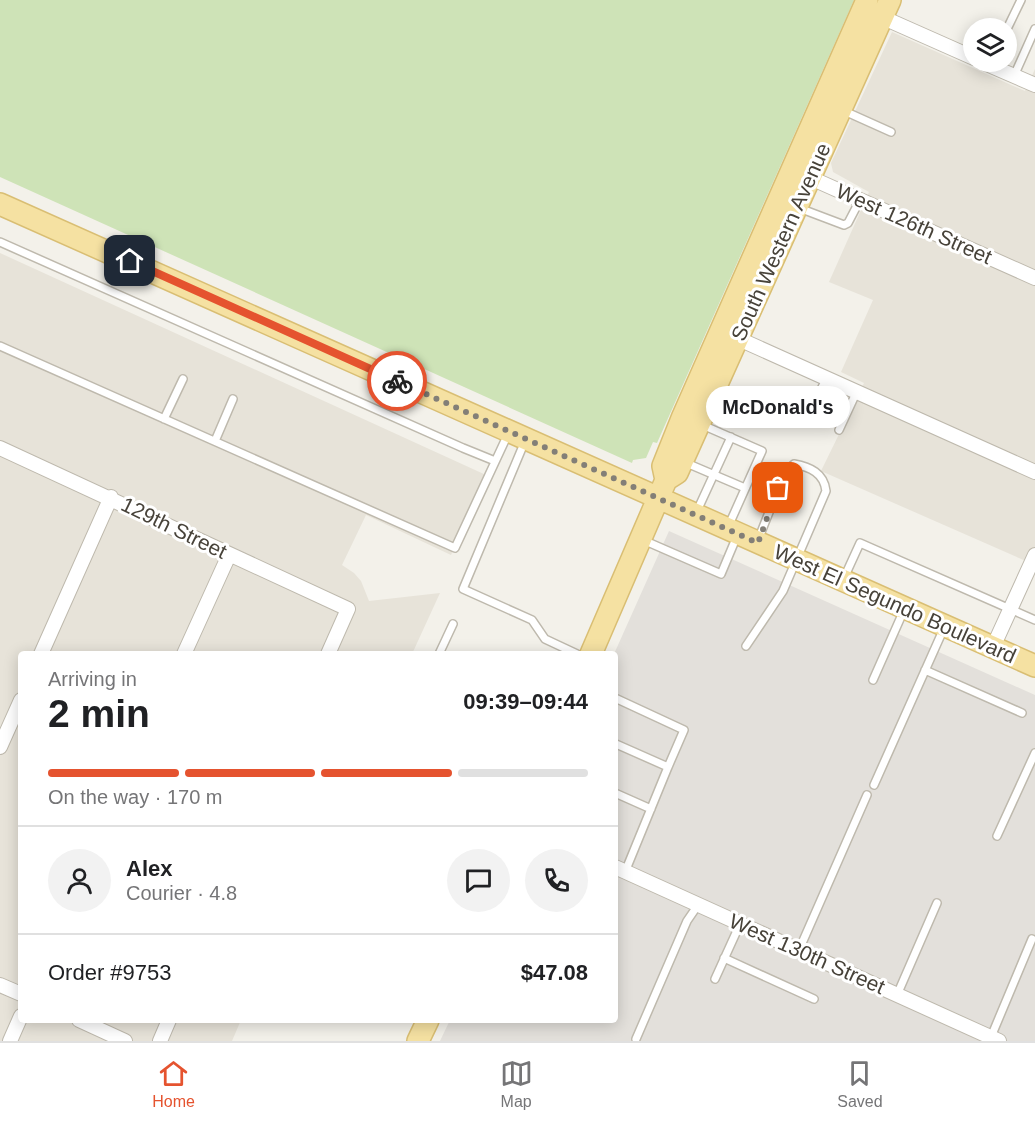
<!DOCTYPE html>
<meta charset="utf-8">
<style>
:root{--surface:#fff;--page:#f2f2f2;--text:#202124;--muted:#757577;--line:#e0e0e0;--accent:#e5532f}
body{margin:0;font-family:Helvetica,sans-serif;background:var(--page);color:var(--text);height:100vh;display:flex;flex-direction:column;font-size:22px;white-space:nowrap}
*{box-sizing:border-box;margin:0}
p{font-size:20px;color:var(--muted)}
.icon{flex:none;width:33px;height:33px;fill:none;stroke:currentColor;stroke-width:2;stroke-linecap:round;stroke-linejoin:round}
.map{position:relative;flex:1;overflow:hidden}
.drawer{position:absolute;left:18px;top:651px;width:600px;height:372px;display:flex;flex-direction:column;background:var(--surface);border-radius:6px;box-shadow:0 3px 15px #0003}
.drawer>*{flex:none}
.tools{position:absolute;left:963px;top:18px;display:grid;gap:12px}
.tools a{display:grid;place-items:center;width:54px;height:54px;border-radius:50%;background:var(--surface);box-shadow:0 3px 15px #0003;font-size:30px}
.pin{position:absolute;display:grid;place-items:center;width:51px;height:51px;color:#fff;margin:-26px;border-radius:12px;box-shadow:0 3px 9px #0006}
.courier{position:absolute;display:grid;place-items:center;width:60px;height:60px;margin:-30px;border:4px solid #e5532f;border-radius:50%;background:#fff;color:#222;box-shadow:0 2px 8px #0007}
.bubble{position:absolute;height:42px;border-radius:21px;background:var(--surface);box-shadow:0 3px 15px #0003;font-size:20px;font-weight:600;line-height:42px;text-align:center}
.overview em{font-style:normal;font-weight:600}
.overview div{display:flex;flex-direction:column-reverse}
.overview{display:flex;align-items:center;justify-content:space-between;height:102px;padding:0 30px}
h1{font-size:39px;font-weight:600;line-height:45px}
.bar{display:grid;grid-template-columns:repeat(4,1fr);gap:9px 6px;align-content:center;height:72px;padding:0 30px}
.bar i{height:8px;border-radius:4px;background:var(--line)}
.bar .active{background:var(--accent)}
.bar p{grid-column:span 4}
.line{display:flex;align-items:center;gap:15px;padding:0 30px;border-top:2px solid var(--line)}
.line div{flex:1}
.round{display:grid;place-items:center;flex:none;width:63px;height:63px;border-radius:32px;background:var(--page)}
.tabs{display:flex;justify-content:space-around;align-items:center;height:84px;border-top:2px solid var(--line);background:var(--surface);font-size:16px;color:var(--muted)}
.tabs a{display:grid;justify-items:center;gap:3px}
.tabs .active{color:var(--accent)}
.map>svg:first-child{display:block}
.residential{fill:#e7e3d9}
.industrial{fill:#e3e0db}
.green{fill:#cee3b7}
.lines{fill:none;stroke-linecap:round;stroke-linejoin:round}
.service-casing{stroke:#beb9ad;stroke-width:10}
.minor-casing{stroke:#beb9ad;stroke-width:16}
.primary-casing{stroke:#d9be73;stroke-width:24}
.service{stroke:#fff;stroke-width:7}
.minor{stroke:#fff;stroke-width:14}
.primary{stroke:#f5e1a2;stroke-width:21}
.done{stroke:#837f77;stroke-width:6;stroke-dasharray:0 10.8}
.route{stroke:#e5532f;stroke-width:8}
.labels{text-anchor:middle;stroke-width:6;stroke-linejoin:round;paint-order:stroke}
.street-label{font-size:21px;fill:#474239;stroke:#fff}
</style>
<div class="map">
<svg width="1035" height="1041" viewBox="0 0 1035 1041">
<rect width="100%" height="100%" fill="#f3f1ea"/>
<!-- residential -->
<path class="residential" d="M892,32l133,59 10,-22v496l-214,-94 43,-88 -23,-11 32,-72 -44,-18 40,-90 -36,-20 -2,-9z
M0,253l486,222 -35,80 -85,-40 -24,50 12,8 7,8 8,20 71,-8 -28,61h-391v366h220l-9,21h-232z"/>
<!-- industrial -->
<path class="industrial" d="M669,531l366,164v346h-595l10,-21h165l-1,-366z"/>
<!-- green -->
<path class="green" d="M0,0h854l-197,443 -4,-1 -7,16 -13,2 -1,3 -632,-286z"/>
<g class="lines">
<defs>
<path id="service" d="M1006,31l15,-31
M1014,76l21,-47
M842,110l49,22
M799,208l45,17 4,-2 12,-23
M0,242l463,206 32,13
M0,346l455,202 53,-114
M781,416l31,-10 15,-28
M164,419l19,-40
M700,424l62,27 -34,76
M839,430l18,-39
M215,441l18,-42
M525,441l-62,148 69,31 13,19 32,15
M684,462l61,26
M697,511l34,-74
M643,540l78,34 16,-38
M844,578l16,-35 175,77
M746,646l37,-55 43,-100c-2,-18 -16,-24 -32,-27l-9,8 -27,68
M439,654l14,-30
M925,670l97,43
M873,680l31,-70
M615,698l69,32 -16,37
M615,746l1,-2 52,23 -43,105
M874,785l70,-157
M615,793l36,16
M997,836l38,-83
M799,950l68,-155
M724,958l90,41
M715,979l25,-55
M897,995l40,-92
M991,1037l41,-98
M636,1039l51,-118 11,-16"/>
<path id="minor" d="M877,15l97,43
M982,62l53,23
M804,175l231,103
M730,335l305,137
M0,448l348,161 -20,45
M993,647l42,-92
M41,654l70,-157
M184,654l45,-99
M0,747l21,-47
M615,867l384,174
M0,985l21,9
M79,1020l46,21
M10,1041l11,-25
M160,1041l9,-21"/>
<path id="primary" d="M0,204l1035,462
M666,480l-3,-14 20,-50 184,-416
M591,654l75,-174 11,-7 213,-473
M418,1041l10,-21"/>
</defs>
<!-- service casing -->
<use href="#service" class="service-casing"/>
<!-- minor casing -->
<use href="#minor" class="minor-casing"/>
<!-- primary casing -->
<use href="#primary" class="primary-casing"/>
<!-- service -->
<use href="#service" class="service"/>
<!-- minor -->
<use href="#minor" class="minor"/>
<!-- primary -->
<use href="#primary" class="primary"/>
</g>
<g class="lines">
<!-- done -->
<path class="done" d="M397,381l361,162 20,-55"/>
<!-- route -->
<path class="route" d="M130,261l267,120"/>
</g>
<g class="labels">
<!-- street labels -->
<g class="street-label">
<text transform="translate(914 224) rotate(24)" y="7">West 126th Street</text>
<text transform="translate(781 242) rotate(-66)" y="7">South Western Avenue</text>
<text transform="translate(174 528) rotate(26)" y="7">129th Street</text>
<text transform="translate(895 604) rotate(24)" y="7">West El Segundo Boulevard</text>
<text transform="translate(807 954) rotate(24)" y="7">West 130th Street</text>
</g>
</g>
</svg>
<div class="tools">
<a><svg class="icon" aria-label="layers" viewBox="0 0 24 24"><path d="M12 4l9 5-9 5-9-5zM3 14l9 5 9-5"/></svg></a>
</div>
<div class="pin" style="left:778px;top:488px;background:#ea580c"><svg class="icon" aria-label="bag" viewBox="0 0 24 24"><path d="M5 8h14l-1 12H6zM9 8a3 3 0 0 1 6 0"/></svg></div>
<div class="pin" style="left:130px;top:261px;background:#1f2937"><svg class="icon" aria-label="home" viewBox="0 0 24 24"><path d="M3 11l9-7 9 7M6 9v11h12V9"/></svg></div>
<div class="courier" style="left:397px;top:381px"><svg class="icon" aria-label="bike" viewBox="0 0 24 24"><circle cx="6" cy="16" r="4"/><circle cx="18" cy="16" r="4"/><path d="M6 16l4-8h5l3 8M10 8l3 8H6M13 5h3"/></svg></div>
<div class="bubble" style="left:706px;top:386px;width:144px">McDonald's</div>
<section class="drawer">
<div class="overview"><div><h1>2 min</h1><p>Arriving in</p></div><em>09:39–09:44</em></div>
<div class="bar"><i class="active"></i><i class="active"></i><i class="active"></i><i></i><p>On the way · 170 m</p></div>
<div class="line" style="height:108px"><a class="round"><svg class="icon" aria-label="person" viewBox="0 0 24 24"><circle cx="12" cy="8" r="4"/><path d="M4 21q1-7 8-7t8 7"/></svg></a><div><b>Alex</b><p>Courier · 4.8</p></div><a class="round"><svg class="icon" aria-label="chat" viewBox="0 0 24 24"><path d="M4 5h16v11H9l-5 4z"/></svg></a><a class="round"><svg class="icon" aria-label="phone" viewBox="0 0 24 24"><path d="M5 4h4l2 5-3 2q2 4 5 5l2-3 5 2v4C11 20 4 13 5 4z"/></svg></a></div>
<div class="line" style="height:78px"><div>Order #9753</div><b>$47.08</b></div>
</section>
</div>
<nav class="tabs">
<a class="active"><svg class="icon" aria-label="home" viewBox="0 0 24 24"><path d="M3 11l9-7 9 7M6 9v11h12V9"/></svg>Home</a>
<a><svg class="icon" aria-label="map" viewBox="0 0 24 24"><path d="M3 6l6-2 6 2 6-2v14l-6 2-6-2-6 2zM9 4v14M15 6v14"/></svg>Map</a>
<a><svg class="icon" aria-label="saved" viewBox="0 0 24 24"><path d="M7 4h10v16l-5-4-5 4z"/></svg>Saved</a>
</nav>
